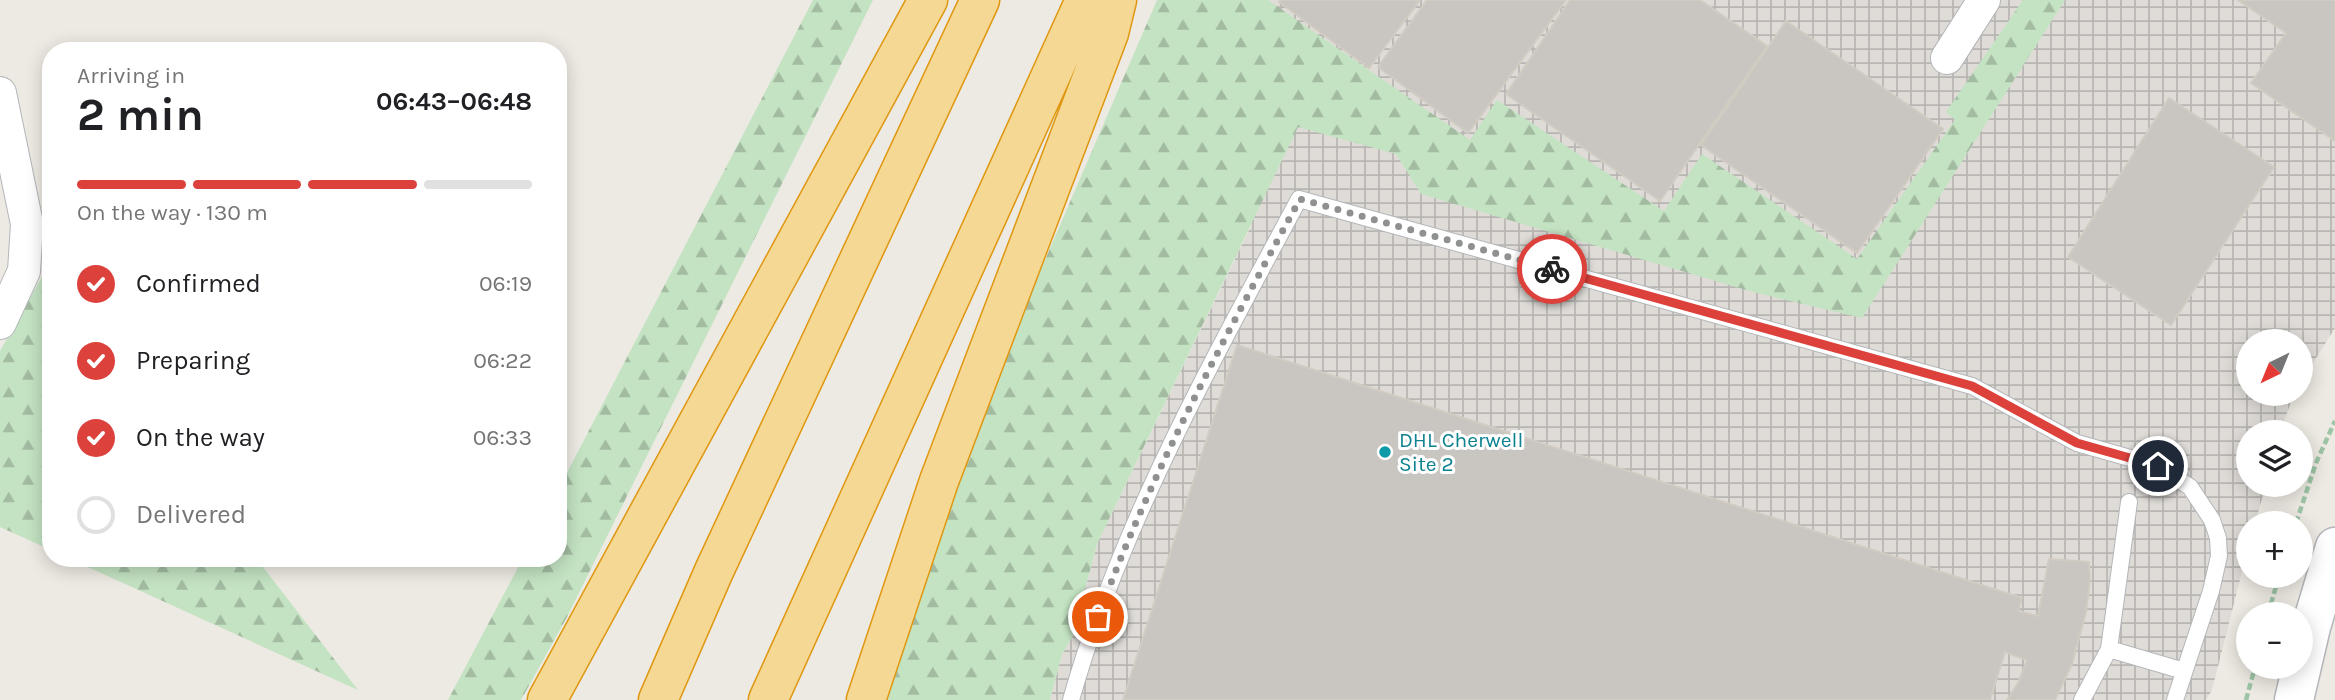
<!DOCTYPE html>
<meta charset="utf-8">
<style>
:root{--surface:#fff;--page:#f6f6f6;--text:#202124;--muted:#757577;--line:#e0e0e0;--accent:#dc413b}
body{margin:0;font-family:Karla,sans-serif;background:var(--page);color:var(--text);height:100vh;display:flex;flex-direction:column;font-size:26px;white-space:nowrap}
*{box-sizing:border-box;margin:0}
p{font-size:23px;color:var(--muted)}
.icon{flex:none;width:38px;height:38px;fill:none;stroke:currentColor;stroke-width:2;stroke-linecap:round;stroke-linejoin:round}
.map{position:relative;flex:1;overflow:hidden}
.sheet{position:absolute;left:42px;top:42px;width:525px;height:525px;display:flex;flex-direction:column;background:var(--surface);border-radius:28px;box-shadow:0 4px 18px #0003}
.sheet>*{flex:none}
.needle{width:46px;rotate:223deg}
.controls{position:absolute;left:2236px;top:329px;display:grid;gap:14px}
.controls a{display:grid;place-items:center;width:77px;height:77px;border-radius:50%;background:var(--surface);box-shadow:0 4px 18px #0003;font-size:35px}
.pin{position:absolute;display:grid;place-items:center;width:60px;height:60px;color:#fff;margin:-30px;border:4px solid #fff;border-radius:50%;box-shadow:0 2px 7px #0007}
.courier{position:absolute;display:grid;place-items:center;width:70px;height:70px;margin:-35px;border:5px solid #dc413b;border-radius:50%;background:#fff;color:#222;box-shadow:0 2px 9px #0007}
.overview em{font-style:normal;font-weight:700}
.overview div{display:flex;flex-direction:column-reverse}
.overview{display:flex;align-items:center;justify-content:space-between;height:119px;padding:0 35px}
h1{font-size:46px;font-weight:700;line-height:52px}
.bar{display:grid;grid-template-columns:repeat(4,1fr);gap:10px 7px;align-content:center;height:84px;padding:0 35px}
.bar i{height:9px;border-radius:5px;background:var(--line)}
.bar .selected{background:var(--accent)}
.bar p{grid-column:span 4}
ol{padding:0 35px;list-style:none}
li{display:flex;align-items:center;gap:21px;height:77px}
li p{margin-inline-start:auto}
li .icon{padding:7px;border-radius:50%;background:var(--accent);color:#fff;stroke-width:4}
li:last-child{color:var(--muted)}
li i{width:38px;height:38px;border:4px solid var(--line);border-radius:50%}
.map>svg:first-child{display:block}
.industrial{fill:url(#industrial-grid)}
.forest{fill:url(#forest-firs)}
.building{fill:#c9c5c0;stroke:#d1ccc2;stroke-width:2}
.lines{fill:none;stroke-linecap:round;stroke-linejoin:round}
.service-casing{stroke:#b4b6ba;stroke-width:18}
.minor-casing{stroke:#b4b6ba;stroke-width:34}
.tertiary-casing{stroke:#b4b6ba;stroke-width:41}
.motorway-casing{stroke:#df9711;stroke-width:41}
.path{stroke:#9cc4a5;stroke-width:4.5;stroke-dasharray:7 3.5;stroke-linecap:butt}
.service{stroke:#fff;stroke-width:16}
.minor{stroke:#fff;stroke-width:32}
.tertiary{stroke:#fff;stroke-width:38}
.motorway{stroke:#f5d893;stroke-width:38}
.done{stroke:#8f9090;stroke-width:7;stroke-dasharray:0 12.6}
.route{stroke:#dc413b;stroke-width:9}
.culture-dot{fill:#0f9aa8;stroke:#fff;stroke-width:2.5}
.labels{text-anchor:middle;stroke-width:6;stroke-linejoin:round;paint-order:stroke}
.culture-label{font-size:21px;fill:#0d838f;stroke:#fff;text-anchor:start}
</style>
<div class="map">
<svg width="2335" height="700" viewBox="0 0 2335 700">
<defs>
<pattern id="industrial-grid" width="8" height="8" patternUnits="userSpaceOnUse" patternTransform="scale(1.75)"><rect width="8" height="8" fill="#dfdcd8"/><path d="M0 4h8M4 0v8" fill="none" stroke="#b8b6b3"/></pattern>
<pattern id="forest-firs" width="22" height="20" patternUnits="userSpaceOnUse" patternTransform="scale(1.75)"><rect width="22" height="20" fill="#c3e3c2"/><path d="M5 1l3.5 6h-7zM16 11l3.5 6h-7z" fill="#a2bba1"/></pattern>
</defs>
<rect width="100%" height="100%" fill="#edeae3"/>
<!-- industrial -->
<path class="industrial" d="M1225,0h1110v328l-34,54v-41h-52v53h45l-14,38h-31v53h17l-11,38h-6v21l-37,146 -6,10h-1156l12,-46 10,-16 25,-94 154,-318z"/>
<!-- forest -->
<path class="forest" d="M813,0h60l-306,617 -46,83h-73l75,-142h35v-68z
M1157,0h111l202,140 27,-40 167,111 38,-57 155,105 98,-139 -9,-8 77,-112h42l-203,318 -109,-26 -332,-98 -25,-40 -98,-27 -201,417 -25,94 -10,16 -12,46h-165l80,-234 71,-185z
M51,261v289l-51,-23v-176z
M68,558h188l102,132z"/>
<!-- building -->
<path class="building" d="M1281,0h139l-51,68 -90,-66z
M1427,0h139l-98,133 -90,-66z
M1570,0h130l67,46 -107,155 -154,-107z
M2238,0h97v141l-84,-58 35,-50z
M1786,21l157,108 -86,124 -156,-108z
M2169,98l105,69 -103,158 -103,-68z
M1237,345l785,253 -4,13 20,5 11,-57 40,3 1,18 -4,32 -14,52 -17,36h-48l11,-17 9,-23 -22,-8 -15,48h-867z"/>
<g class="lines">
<defs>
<path id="service" d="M2109,649l20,-147
M1071,700c50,-177 142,-340 228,-501l673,187 105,57 81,23 32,21 22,33 6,18 1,18 -8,35 -36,109
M2082,700l27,-51 75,22"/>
<path id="minor" d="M1947,58l37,-58
M0,93l27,131 -3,47 -24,52"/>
<path id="tertiary" d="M2294,700l17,-73 24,-80"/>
<path id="motorway" d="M547,700l381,-700
M658,700l56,-129 266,-571
M768,700l317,-700
M866,700l73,-219 170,-448 8,-33"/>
</defs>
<!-- service casing -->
<use href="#service" class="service-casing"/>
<!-- minor casing -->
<use href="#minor" class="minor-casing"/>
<!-- tertiary casing -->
<use href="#tertiary" class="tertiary-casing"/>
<!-- motorway casing -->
<use href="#motorway" class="motorway-casing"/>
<!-- path -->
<path class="path" d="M2296,523l20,-60 19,-42
M2268,614l11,-38
M2246,700l9,-33"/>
<!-- service -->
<use href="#service" class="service"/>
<!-- minor -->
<use href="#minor" class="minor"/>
<!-- tertiary -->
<use href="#tertiary" class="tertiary"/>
<!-- motorway -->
<use href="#motorway" class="motorway"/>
</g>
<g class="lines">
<!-- done -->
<path class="done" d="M1098,617c53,-145 128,-282 202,-418l252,70"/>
<!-- route -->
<path class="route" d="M1552,269l420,117 105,57 81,23"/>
</g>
<!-- markers -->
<circle class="culture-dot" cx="1385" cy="452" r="7"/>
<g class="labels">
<!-- culture labels -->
<g class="culture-label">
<text x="1399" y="447">DHL Cherwell<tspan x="1399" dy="24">Site 2</tspan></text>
</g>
</g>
</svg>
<div class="controls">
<a><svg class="needle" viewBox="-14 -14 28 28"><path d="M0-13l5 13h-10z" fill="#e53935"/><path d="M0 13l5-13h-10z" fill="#757577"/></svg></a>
<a><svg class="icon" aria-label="layers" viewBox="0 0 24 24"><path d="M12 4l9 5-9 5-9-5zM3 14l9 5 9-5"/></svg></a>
<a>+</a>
<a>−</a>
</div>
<div class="pin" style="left:1098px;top:617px;background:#ea580c"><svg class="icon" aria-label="bag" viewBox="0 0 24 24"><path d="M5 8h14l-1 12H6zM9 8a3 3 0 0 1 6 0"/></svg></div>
<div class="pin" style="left:2158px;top:466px;background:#1f2937"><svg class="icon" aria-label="home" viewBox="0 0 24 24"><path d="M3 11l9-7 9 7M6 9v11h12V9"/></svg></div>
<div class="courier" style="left:1552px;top:269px"><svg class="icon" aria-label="bike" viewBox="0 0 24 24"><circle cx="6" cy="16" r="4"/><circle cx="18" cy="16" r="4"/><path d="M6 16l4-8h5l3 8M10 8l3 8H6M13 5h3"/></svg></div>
<section class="sheet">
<div class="overview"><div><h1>2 min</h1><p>Arriving in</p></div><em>06:43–06:48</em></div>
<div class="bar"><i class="selected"></i><i class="selected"></i><i class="selected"></i><i></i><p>On the way · 130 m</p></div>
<ol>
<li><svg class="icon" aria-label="check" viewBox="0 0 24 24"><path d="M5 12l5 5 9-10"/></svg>Confirmed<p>06:19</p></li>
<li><svg class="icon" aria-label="check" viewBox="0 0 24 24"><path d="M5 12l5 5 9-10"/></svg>Preparing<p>06:22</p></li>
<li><svg class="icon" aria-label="check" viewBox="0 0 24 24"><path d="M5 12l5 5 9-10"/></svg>On the way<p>06:33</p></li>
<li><i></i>Delivered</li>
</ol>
</section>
</div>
